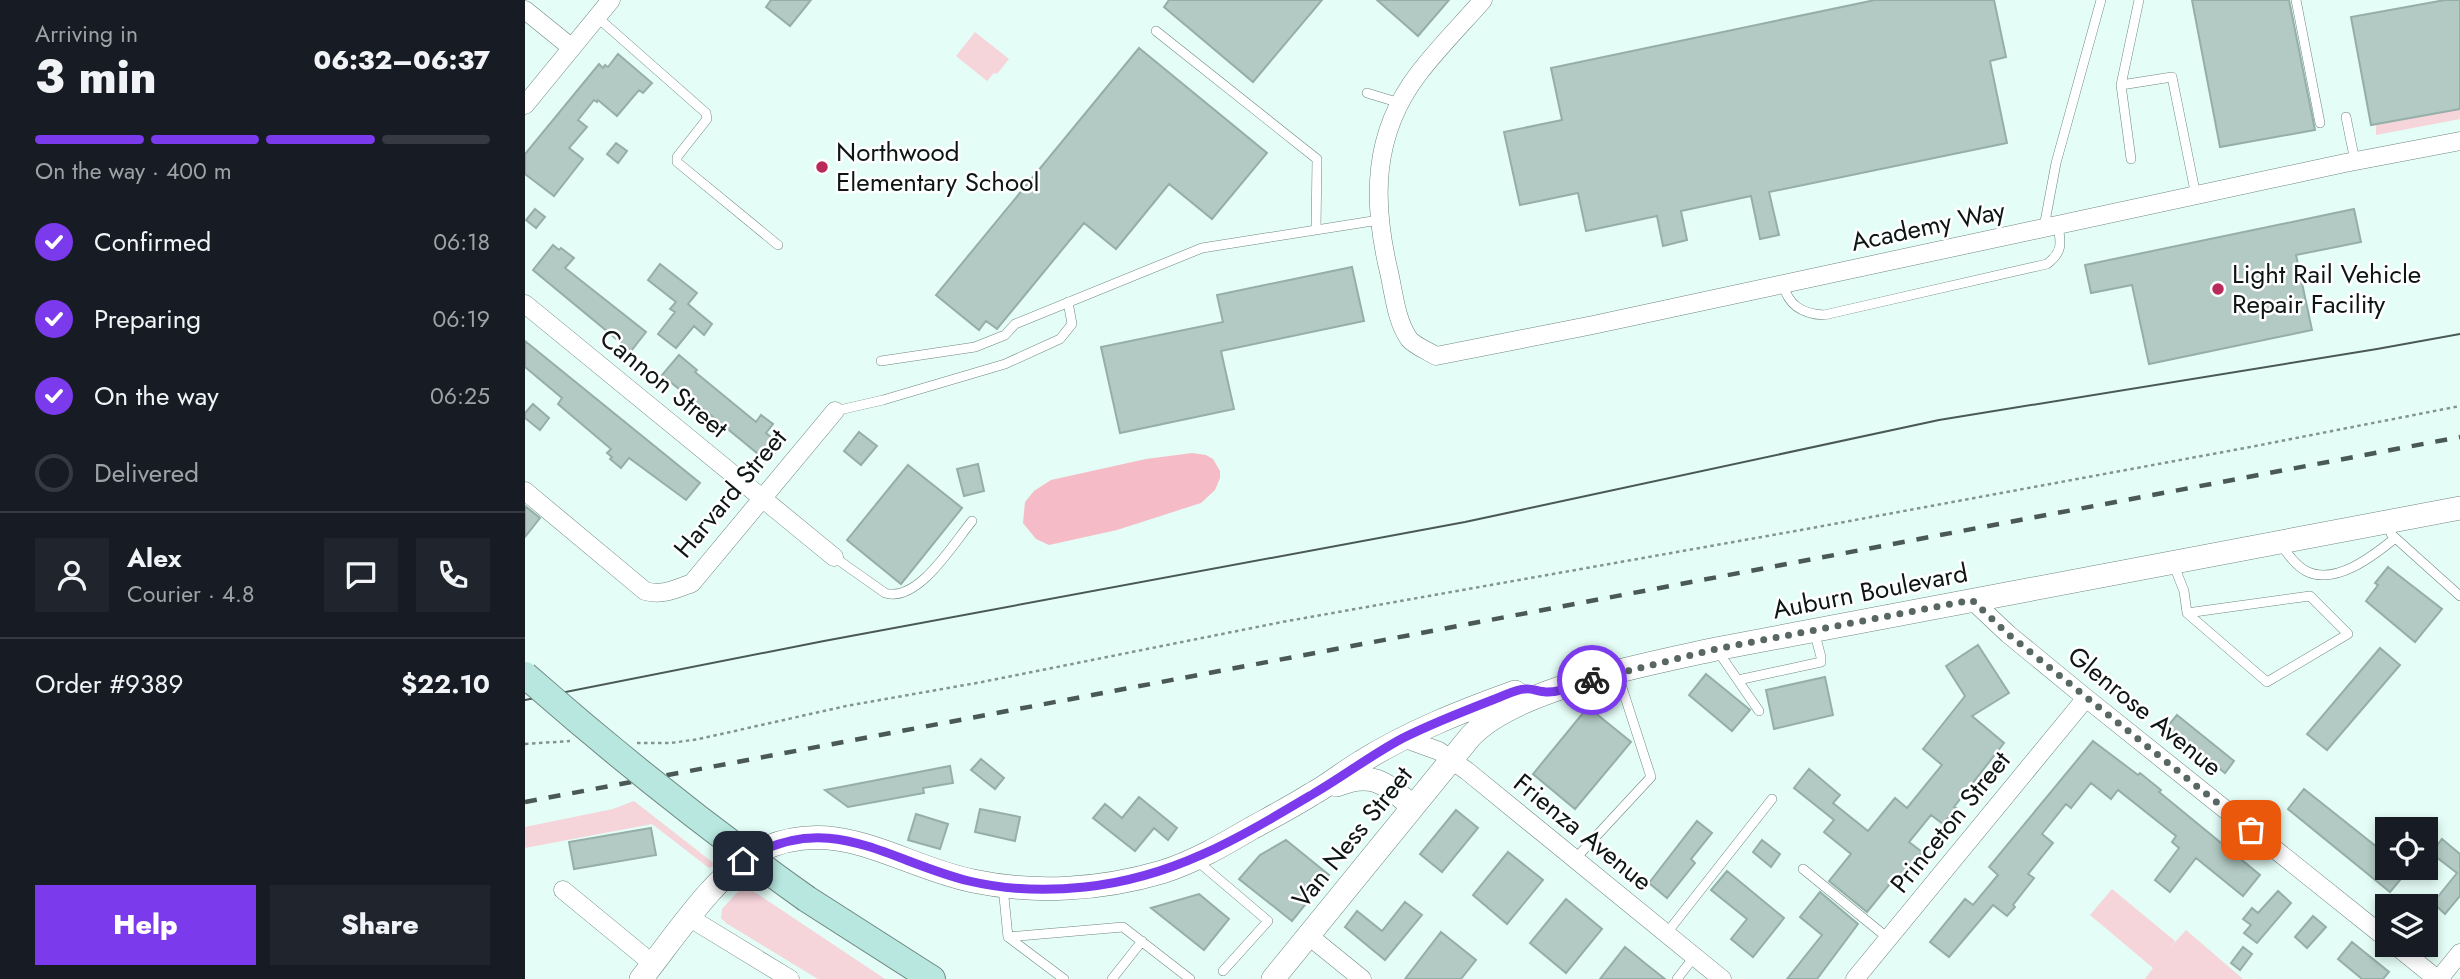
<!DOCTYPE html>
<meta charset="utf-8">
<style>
:root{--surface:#171b24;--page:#20242c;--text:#f1f3f6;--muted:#9ea1a6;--line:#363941;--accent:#7c3aed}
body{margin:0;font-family:Jost,sans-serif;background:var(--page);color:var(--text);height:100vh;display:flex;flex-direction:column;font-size:26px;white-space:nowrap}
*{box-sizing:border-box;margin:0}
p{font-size:23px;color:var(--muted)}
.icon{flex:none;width:38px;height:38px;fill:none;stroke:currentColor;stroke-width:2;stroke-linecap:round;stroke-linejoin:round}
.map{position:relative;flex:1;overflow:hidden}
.side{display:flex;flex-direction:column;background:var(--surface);width:525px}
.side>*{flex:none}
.buttons{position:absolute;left:1850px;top:817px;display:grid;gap:14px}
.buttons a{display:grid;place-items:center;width:63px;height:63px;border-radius:0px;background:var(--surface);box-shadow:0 4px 10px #0003;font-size:35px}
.pin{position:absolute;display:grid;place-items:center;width:60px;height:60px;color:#fff;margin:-30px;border-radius:14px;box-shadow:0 4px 10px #0006}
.courier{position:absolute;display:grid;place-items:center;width:70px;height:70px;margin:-35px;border:5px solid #7c3aed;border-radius:50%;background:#fff;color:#222;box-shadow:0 2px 9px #0007}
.head em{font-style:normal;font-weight:800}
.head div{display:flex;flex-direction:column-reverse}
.head{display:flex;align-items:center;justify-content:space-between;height:119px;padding:0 35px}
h1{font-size:46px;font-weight:800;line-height:52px}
.bar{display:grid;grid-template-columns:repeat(4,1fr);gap:10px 7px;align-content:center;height:84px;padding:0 35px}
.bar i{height:9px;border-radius:5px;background:var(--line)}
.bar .active{background:var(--accent)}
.bar p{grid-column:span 4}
.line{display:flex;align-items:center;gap:18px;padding:0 35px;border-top:2px solid var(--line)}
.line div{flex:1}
.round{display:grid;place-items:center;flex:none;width:74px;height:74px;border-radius:0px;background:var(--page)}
ol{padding:0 35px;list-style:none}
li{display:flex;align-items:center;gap:21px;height:77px}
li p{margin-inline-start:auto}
li .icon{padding:7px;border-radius:50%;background:var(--accent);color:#fff;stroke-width:4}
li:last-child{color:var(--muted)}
li i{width:38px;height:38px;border:4px solid var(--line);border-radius:50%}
.primary-button{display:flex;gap:14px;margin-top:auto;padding:14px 35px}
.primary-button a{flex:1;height:80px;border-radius:0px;background:var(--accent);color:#fff;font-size:28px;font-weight:800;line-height:80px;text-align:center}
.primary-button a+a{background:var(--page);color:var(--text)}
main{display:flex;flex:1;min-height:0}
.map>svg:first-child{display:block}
.green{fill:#f5d4da}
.water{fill:#f5bbc6}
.building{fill:#b2cac3;stroke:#96aea8;stroke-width:2}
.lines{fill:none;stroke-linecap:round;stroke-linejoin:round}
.service-casing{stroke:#6f8680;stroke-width:10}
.minor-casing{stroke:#6f8680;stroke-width:19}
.tertiary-casing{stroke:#6f8680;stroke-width:24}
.secondary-casing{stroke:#6f8680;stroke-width:28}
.path{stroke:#839490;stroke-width:2.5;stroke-dasharray:3.5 3.5;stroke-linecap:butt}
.service{stroke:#fff;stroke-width:9}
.minor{stroke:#fff;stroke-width:18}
.tertiary{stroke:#fff;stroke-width:23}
.secondary{stroke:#b7e7df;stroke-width:26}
.tram{stroke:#4b5955;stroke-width:2}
.rail{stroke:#4b5955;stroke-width:4.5;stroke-dasharray:12 12;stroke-linecap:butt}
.secondary-bridge-casing{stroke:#6f8680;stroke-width:28;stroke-linecap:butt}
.secondary-bridge{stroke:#b7e7df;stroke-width:26}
.done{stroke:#586763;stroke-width:7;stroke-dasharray:0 12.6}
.route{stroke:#7c3aed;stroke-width:9}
.poi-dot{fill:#b82a59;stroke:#fff;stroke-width:2.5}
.labels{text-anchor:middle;stroke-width:5;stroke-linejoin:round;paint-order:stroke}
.poi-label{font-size:26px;fill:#0d1614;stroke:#fff;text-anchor:start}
.street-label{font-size:26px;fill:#0d1614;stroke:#fff}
</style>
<main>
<section class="side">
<div class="head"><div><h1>3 min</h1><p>Arriving in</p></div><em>06:32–06:37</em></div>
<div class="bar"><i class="active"></i><i class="active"></i><i class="active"></i><i></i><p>On the way · 400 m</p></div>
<ol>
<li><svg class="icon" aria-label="check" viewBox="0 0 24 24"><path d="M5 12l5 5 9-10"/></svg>Confirmed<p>06:18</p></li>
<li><svg class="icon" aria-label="check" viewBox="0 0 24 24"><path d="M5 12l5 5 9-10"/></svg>Preparing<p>06:19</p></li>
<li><svg class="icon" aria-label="check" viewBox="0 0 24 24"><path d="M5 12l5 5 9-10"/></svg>On the way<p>06:25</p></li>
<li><i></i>Delivered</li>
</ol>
<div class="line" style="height:126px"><a class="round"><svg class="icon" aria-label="person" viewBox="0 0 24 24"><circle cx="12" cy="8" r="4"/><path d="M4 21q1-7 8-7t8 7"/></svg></a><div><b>Alex</b><p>Courier · 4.8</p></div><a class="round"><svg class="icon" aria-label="chat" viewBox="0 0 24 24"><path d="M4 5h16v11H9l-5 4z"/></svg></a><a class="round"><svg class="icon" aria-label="phone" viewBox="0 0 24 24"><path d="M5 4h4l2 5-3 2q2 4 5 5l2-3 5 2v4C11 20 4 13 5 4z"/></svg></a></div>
<div class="line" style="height:91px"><div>Order #9389</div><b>$22.10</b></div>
<div class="primary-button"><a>Help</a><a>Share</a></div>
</section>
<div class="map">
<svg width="1935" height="979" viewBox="0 0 1935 979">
<rect width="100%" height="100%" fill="#e4fdf6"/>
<!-- green -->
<path class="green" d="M450,32l34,27 -12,15 -3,-1 -7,8 -31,-25z
M1935,109v10l-84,16v-10z
M109,801l82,64 -7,3 -57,-44 -127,24v-21l88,-18z
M219,885l141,94h-67l-92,-56 -5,-5 1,-9z
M1587,889l63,52 -6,8 17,-19 57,49h-98l8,-11 -63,-53z"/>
<!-- water -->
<path class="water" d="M667,453l14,2 7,4 7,12v7l-5,12 -14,13 -84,27 -68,15 -13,-6 -13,-16 2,-21 9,-11 17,-11 95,-21z"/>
<!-- building -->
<path class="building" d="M246,0h40l-21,26 -24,-19z
M644,0h153l-69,82 -89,-75z
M852,0h72l-31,36z
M1350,0h119l12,57 -16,4 17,82 -238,49 10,43 -19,4 -9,-43 -70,15 6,29 -24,6 -6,-30 -71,15 -8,-38 -58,12 -16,-73 58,-12 -11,-52z
M1667,0h97l26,130 -95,17z
M1920,0h15v109l-89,16 -20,-108z
M614,48l128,105 -55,66 -43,-35 -53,65 -32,-26 -87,106 -11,-8 -7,9 -43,-35z
M93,54l34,29 -9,10 -4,-3 -22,26 -19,-16 -1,2 -3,-2 -16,20 9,7 -18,21 14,11 -29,37 -29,-22v-20l74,-90 4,4 2,-3 3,2z
M91,143l11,8 -9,12 -11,-9z
M10,209l10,8 -9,11 -10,-8z
M1829,209l7,33 -65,13 16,75 -163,34 -17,-79 -41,8 -6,-28z
M28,245l6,5 2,-2 13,10 -9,10 81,64 -15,19 -98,-81z
M135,264l37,29 -9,11 24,20 -8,11 -10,-9 -18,22 -18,-14 17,-22 -5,-3 6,-7 -28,-22z
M827,267l12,54 -143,30 13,58 -114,24 -19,-86 122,-25 -6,-27z
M0,341l175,142 -14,17 -57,-42 -8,10 -11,-9 2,-2 -5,-4 4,-4 -53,-45 4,-6 -37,-31z
M154,355l18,15 -2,2 61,50 5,-7 12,9 -7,9 10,8 -13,17 -101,-83z
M8,404l16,14 -9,12 -15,-12v-5z
M334,432l18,14 -16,19 -17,-14z
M453,464l6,27 -20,5 -7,-27z
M383,465l54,43 -61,76 -54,-44z
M0,506l15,12 -15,19z
M1863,567l54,42 -27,33 -49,-41 12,-16 -3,-2z
M1453,645l31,48 -37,23 32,27 -50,64 2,1 -13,16 -12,-9 -22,27 13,10 -26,31 -3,-3 -26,32 -38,-31 22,-27 -27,-22 10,-12 -40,-32 15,-19 31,26 -7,8 35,28 27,-33 12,10 35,-43 -19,-16 42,-53 -19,-30z
M1855,648l20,17 -73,85 -20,-16z
M1181,674l44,36 -18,21 -43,-36z
M1300,677l8,38 -59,14 -8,-39z
M1063,707l43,35 -56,67 -42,-35z
M1652,715l57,46 -9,12 -58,-46z
M1568,741l45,34 2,-2 21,17 -2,2 101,83 -17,21 -47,-38 -26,34 -15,-12 24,-32 -7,-6 4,-6 -58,-46 -7,9 -20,-16 -20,25 -5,-4 -24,30 11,9 -25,31 6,4 -21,27 2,2 -8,9 -14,-11 -44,52 -19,-15 35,-43 8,6 25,-30 -9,-8z
M456,759l23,19 -9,11 -24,-19z
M425,766l3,17 -30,5 1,5 -76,14 -23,-17z
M1779,789l83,66v13h23l-20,24 -102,-83z
M614,797l38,31 -9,12 -14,-12 -19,23 -42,-33 12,-14 17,14z
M455,809l40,8 -5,24 -40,-9z
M931,810l22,18 -36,44 -22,-18z
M391,814l32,10 -8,25 -32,-9z
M1172,821l15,12 -21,26 4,4 -28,35 -18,-15z
M126,828l5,27 -82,14 -5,-27z
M1917,839l18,15v42l-15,18 -12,-11 24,-30 -26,-20z
M761,840l43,35 -37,46 -53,-42 21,-24z
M1237,840l18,14 -9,13 -18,-15z
M983,852l35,28 -36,44 -34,-29z
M1202,871l57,47 -31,39 -22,-18 16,-20 -36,-29z
M1753,891l13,12 -34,40 -13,-10 7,-8 -8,-6 9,-11 6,5z
M1295,892l38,32 -41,55h-30l35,-44 -22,-18z
M674,894l30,25 -25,31 -53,-42z
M1041,899l36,30 -36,44 -36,-30z
M880,902l17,13 -37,45 -40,-33 12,-16 25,20z
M1788,916l13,11 -19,21 -12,-11z
M916,932l35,28 -15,19h-56z
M1827,942l37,30 -6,7h-21l-24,-20z
M1100,947l26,21 14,11h-65z
M1718,947l9,7 -12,16 -9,-7z"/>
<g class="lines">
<defs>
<path id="service" d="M1771,0l24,123
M72,17l109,96 1,6 -30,38v5l101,83
M631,31l161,128 -1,71
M1596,85l18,-85
M842,93l33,10
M1821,117l9,44
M1606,159l-10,-74 51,-8 24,119
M1519,227l12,-64 45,-163
M1258,284c5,21 19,30 41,31l223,-51c16,-12 14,-21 11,-39
M356,361l94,-14 30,-12 10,-11 187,-76 177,-28
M310,411l48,-11 122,-36 55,-25 12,-15 -4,-22
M1866,534l69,62
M1755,543c7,10 15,22 26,28 29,15 67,-15 88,-32
M309,557l51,36c33,10 68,-49 87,-72
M1648,563l11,28 3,22 80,69 81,-48 -38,-38 -123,17
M1192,650l42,61
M1213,680l83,-18v-5l-7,-26
M1050,859l76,-82 -34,-105
M671,860l72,61 -45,50
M1278,869l86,70
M478,887l5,50 115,-10 67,52
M1141,934l106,-135
M483,937l56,42
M587,979l30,-38
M1152,979l17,-22"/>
<path id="minor" d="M958,0c-21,24 -44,47 -64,73 -47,61 -47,128 -30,199 5,22 7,48 20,67 6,7 19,12 27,17l157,-31 752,-162 115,-22
M0,10l47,38
M0,105l86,-105
M0,304l309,253
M0,491l120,100c17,5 31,-2 47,-8l143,-172
M1447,600l36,34 78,64 301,241
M878,738l36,13 28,20 255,208
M38,890l90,74
M165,918l100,61
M784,936l53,43
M1870,945l42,34
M1330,979l231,-281
M1914,979l21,-26"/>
<path id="tertiary" d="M812,785c36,-15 49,-1 76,22
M116,979c31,-38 75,-107 118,-128 78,-38 140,15 214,30 62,13 128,9 189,-9 32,-10 61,-27 90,-44 20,-11 41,-22 60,-34 17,-9 32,-22 49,-32 48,-30 101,-51 154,-70
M748,979l197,-242c45,-49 179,-73 246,-88l744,-141"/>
<path id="secondary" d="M282,899l125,80"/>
</defs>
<!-- service casing -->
<use href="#service" class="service-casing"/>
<!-- minor casing -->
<use href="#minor" class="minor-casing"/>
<!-- tertiary casing -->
<use href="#tertiary" class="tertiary-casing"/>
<!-- secondary casing -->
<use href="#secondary" class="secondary-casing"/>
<!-- path -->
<path class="path" d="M112,743h34l28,-4 147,-33 136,-24 300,-60 519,-92 444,-82 215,-42
M0,744l45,-3"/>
<!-- service -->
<use href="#service" class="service"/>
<!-- minor -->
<use href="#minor" class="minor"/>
<!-- tertiary -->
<use href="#tertiary" class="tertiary"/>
<!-- secondary -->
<use href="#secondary" class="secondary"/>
<!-- tram -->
<path class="tram" d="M0,700l299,-59 641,-119 474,-102 438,-71 83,-15"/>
<!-- rail -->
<path class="rail" d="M0,802l1935,-365"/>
<defs>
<path id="secondary-bridge" d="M0,675c91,80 184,154 282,224"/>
</defs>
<!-- secondary-bridge casing -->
<use href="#secondary-bridge" class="secondary-bridge-casing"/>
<!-- secondary-bridge -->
<use href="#secondary-bridge" class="secondary-bridge"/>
</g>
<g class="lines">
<!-- done -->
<path class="done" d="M1067,680l124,-31 256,-49 36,34 243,196"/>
<!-- route -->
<path class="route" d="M218,861c85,-54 144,0 226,20 38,9 78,10 116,6 88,-9 154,-49 228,-93 31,-18 58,-39 90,-56 30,-15 61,-27 92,-39 9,-3 21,-10 30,-10 7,-1 14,3 21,3 14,1 32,-8 46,-12"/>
</g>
<!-- markers -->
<g class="poi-dot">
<circle cx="297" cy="167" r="7"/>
<circle cx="1693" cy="289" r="7"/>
</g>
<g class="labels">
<!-- poi labels -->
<g class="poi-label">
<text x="311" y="161">Northwood<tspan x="311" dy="30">Elementary School</tspan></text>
<text x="1707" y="283">Light Rail Vehicle<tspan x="1707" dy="30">Repair Facility</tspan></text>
</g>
<!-- street labels -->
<g class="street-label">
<text transform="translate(1403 226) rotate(-12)" y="9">Academy Way</text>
<text transform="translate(139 383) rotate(39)" y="9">Cannon Street</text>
<text transform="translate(205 493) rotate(-50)" y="9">Harvard Street</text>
<text transform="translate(1345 591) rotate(-11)" y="9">Auburn Boulevard</text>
<text transform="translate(1620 711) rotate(39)" y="9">Glenrose Avenue</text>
<text transform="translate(1425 822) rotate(-51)" y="9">Princeton Street</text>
<text transform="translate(1058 832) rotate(39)" y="9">Frienza Avenue</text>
<text transform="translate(827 837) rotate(-51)" y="9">Van Ness Street</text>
</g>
</g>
</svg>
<div class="buttons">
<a><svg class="icon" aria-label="locate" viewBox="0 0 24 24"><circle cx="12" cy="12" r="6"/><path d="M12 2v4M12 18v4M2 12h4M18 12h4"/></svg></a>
<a><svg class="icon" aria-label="layers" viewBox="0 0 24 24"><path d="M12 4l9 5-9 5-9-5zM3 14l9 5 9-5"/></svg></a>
</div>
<div class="pin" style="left:1726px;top:830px;background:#ea580c"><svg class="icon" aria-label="bag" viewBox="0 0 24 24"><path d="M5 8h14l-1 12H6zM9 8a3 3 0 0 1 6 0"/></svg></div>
<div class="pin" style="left:218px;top:861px;background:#1f2937"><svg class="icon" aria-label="home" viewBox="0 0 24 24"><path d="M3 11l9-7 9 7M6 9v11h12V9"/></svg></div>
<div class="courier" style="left:1067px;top:680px"><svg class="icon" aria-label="bike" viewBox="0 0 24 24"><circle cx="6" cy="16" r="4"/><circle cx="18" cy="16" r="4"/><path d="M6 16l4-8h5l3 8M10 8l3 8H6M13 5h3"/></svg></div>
</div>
</main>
